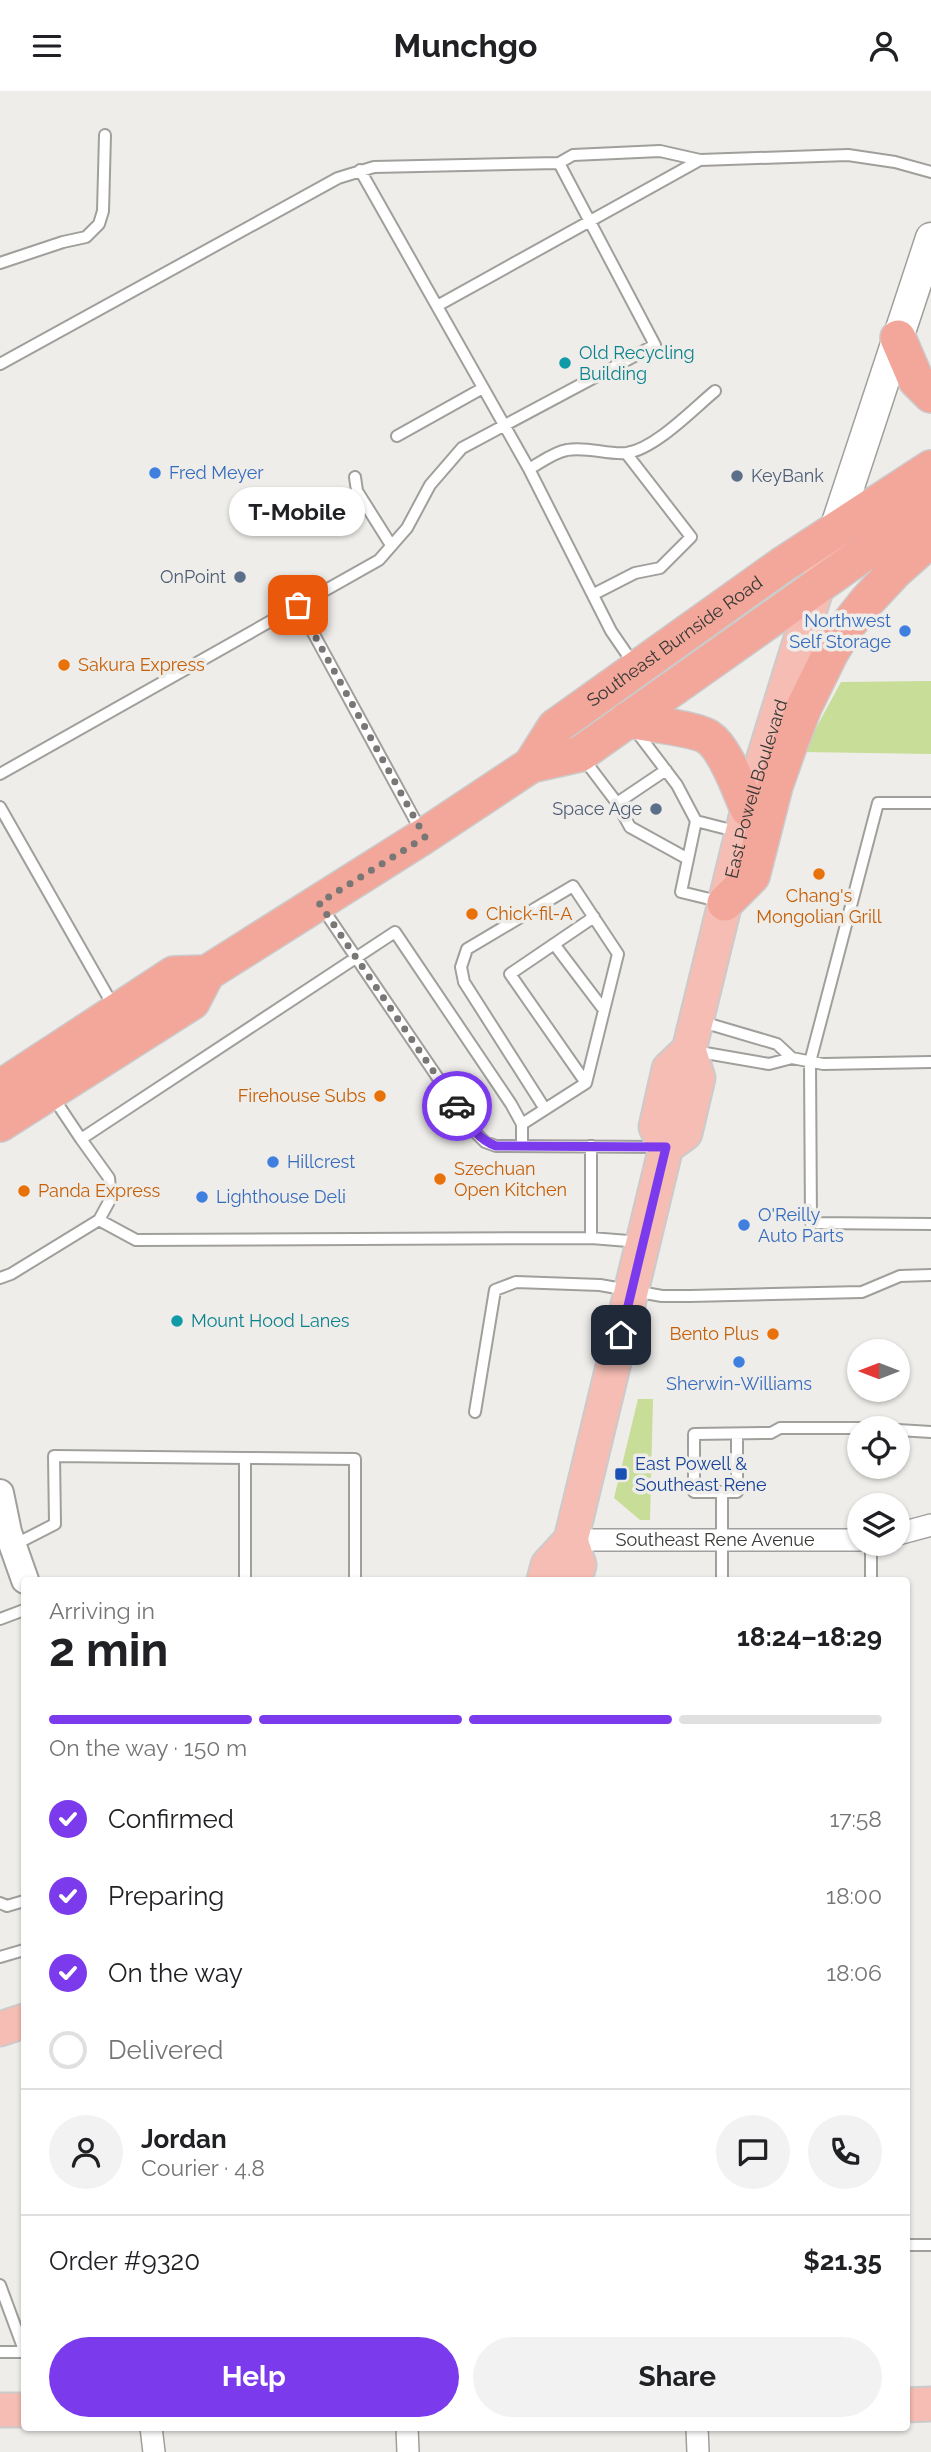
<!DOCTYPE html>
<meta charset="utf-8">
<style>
:root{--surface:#fff;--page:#f2f2f2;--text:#202124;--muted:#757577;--line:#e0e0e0;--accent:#7c3aed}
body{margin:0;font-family:Raleway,sans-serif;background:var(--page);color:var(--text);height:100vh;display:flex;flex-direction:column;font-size:26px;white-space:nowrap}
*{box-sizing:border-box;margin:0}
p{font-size:23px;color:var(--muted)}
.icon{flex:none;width:38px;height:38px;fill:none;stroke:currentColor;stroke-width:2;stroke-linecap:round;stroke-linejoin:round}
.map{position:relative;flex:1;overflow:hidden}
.details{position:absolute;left:21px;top:1486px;width:889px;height:854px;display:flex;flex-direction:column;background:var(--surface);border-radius:7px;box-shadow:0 2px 5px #0004}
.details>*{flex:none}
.needle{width:46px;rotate:270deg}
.tools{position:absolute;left:847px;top:1248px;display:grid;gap:14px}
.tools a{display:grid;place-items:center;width:63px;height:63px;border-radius:50%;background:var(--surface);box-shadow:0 2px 5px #0004;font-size:35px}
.pin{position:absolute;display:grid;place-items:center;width:60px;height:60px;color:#fff;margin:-30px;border-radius:14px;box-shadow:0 4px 10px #0006}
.courier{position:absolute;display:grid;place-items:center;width:70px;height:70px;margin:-35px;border:5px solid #7c3aed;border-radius:50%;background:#fff;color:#222;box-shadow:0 2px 9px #0007}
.bubble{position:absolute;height:49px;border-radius:24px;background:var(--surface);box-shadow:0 2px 5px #0004;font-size:23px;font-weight:700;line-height:49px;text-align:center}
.overview em{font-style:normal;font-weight:700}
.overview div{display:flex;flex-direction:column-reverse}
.overview{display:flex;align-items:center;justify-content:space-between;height:119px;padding:0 28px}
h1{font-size:46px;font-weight:700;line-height:52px}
.bar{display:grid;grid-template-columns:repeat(4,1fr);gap:10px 7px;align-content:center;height:84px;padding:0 28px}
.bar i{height:9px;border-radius:5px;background:var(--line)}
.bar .selected{background:var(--accent)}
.bar p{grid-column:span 4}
.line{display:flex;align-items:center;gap:18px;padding:0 28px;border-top:2px solid var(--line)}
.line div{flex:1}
.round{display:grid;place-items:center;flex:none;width:74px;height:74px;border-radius:37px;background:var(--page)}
ol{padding:0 28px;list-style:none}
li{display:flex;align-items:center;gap:21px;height:77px}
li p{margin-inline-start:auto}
li .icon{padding:7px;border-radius:50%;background:var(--accent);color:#fff;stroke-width:4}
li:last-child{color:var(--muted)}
li i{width:38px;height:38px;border:4px solid var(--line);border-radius:50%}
.primary-button{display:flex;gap:14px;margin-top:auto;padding:14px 28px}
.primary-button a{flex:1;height:80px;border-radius:42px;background:var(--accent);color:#fff;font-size:28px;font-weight:700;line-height:80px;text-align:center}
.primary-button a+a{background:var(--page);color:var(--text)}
header{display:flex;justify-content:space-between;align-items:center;height:91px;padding:0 28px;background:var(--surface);font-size:32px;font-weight:700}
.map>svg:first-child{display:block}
.green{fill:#c7dd98}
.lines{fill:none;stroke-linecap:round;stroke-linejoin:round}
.service-casing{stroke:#a19f9c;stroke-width:14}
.minor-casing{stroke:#a19f9c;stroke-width:24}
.tertiary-casing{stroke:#a19f9c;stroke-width:30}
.secondary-casing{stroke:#a19f9c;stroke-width:33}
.primary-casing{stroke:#cbcbcb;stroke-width:37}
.trunk-casing{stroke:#cbcbcb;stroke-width:38}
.service{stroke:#fff;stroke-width:10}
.minor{stroke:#fff;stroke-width:21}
.tertiary{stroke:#fff;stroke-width:26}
.secondary{stroke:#fff;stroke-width:30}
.primary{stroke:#f5bdb3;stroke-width:33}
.trunk{stroke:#f2a79a;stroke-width:35}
.done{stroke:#787775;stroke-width:7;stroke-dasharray:0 12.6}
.route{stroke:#7c3aed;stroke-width:9}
.culture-dot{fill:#0f9aa8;stroke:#efedea;stroke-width:2.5}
.shop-dot{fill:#3f7fe0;stroke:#efedea;stroke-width:2.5}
.service-dot{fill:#5c6f8a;stroke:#efedea;stroke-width:2.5}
.food-dot{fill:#e8710a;stroke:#efedea;stroke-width:2.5}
.transit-dot{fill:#1a4fb4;stroke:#efedea;stroke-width:2.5}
.labels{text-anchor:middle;stroke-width:7;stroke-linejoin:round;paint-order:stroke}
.culture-label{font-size:18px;fill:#0d838f;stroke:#efedea;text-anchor:start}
.shop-label{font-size:18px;fill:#366cbe;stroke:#efedea;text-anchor:start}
.service-label{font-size:18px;fill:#4e5e75;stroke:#efedea;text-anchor:end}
.street-label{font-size:18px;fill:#383836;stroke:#efedea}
.food-label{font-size:18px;fill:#c56008;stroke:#efedea;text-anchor:start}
.transit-label{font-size:18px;fill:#164399;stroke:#efedea;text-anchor:start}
</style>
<header><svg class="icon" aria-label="menu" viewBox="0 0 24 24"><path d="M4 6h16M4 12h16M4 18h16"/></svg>Munchgo<svg class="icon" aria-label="person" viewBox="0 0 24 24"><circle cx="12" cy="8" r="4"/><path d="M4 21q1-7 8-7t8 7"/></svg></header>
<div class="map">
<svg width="931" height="2361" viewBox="0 0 931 2361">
<rect width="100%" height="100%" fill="#efedea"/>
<!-- green -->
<path class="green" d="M931,590v73l-128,-2 38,-70z
M638,1308h15l-3,121h-10l-26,-22z"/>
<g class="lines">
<defs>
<path id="service" d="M360,79l169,299 82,162 24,35
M0,172l63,-21 23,-5 13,-13 4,-13 2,-76
M437,215l263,-146
M0,273l338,-186 36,-11 185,-4 14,-8 87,-4 40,9 148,-5 47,7 36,10
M397,345l86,-48
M529,378c11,-6 25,-17 38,-19 20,-4 40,5 60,3 29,-5 65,-43 88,-62
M355,386l2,14 34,54
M594,503l41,-21 25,-5 31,-31 -65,-84
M298,514l123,226
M636,640l41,54 19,36
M583,667l34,45 49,-33
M0,683l379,-214 28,-32 23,-43 32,-37 193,-103 -96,-182
M617,712l13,24 58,32
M931,712h-53l-68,259 1,161 120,1
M0,716l115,202
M722,811l-41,-10 15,-71 43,11
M321,815l153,225 11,11 11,4 164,1
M554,853l50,66
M699,930l78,23 15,14
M694,960l75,13 23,-6 31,6 108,-2
M586,992l-76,-109 84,-57
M53,1006l28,42 314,-207 116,172 11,20v22
M522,1033l64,-41 32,-129 -45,-68 -106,63 -6,18 3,15 81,127
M591,1055v92
M99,1129l37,20 455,-2 50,4
M0,1187l11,-4 88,-54 12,-22 -2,-20 -28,-39
M475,1321l20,-122 21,-8 84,3 62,11h28l172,-4 38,-16 31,-1
M898,1339l33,2
M737,1343v58h-43v-58l77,-1 9,-5h79
M245,1367l110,1v121
M722,1401v88
M14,1454l41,-21 -1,-68 191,2v122
M871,1489v-37
M0,1528l24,-9
M0,1812l7,3 17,-5
M0,1866l24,-7
M906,2154h25
M0,2194l24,65
M0,2261h24"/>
<g id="minor">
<path d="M898,1443l33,-9"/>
<path id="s1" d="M571,1449h288"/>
<path d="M151,2336l3,25"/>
<path d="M407,2336l1,25"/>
<path d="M697,2336l1,25"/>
</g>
<path id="tertiary" d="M0,1402l8,39 17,48"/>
<path id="secondary" d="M834,441l97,-294"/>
<g id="primary">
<path d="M666,1056l-10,-20 13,-58 20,-19"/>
<path d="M571,1449l8,25 -4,15"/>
<path id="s2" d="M544,1489l4,-15 23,-25 95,-393 19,-14 13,-55 -9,-28 59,-241 86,-277"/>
<path d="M0,1938l24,-8"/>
<path d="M906,2314l25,-1"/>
<path d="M0,2319h24"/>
</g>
<g id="trunk">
<path d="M898,247l18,42 15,15"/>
<path d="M627,629c18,3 69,9 81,17 18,12 31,52 40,72"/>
<path id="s3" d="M531,674l24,-38 227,-162 149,-97"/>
<path d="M725,812l27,-27 23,-90 13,-37 16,-42 27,-55 16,-26 20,-25 28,-30 36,-32"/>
<path d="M0,997l174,-114 33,-1 217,-137 107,-71 49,-11 351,-248"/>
<path d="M0,1033l192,-122 15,-29"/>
</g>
</defs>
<!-- service casing -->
<use href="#service" class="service-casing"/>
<!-- minor casing -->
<use href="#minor" class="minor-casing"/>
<!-- tertiary casing -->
<use href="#tertiary" class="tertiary-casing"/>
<!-- secondary casing -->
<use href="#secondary" class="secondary-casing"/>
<!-- primary casing -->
<use href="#primary" class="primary-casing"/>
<!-- trunk casing -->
<use href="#trunk" class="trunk-casing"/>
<!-- service -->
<use href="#service" class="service"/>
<!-- minor -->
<use href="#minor" class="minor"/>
<!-- tertiary -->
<use href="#tertiary" class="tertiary"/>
<!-- secondary -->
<use href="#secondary" class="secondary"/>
<!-- primary -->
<use href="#primary" class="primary"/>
<!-- trunk -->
<use href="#trunk" class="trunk"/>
</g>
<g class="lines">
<!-- done -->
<path class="done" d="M298,514l127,232 -106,66 138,203"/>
<!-- route -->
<path class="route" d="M457,1015c11,17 20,33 39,40l170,1 -45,188"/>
</g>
<!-- markers -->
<g class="culture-dot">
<circle cx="565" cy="272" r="7"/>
<circle cx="177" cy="1230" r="7"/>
</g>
<g class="shop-dot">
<circle cx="155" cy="382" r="7"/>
<circle cx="905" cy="540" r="7"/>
<circle cx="273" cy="1071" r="7"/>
<circle cx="202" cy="1106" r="7"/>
<circle cx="744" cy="1134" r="7"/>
<circle cx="739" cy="1271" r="7"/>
</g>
<g class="service-dot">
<circle cx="737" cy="385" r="7"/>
<circle cx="240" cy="486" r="7"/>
<circle cx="656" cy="718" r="7"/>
</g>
<g class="food-dot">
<circle cx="64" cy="574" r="7"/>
<circle cx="819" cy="783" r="7"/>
<circle cx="472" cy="823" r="7"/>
<circle cx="380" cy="1005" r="7"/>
<circle cx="440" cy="1088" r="7"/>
<circle cx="24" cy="1100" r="7"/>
<circle cx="773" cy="1243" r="7"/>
</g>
<rect class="transit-dot" x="614" y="1376" width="14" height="14" rx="3.5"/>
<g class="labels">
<!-- culture labels -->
<g class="culture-label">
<text x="579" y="268">Old Recycling<tspan x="579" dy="21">Building</tspan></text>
<text x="191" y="1236">Mount Hood Lanes</text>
</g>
<!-- shop labels -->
<g class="shop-label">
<text x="169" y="388">Fred Meyer</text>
<text x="891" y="536" text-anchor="end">Northwest<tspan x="891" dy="21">Self Storage</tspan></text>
<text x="287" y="1077">Hillcrest</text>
<text x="216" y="1112">Lighthouse Deli</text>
<text x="758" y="1130">O'Reilly<tspan x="758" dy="21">Auto Parts</tspan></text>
<text x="739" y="1299" text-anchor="middle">Sherwin-Williams</text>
</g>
<!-- service labels -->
<g class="service-label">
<text x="751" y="391" text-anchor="start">KeyBank</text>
<text x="226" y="492">OnPoint</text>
<text x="642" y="724">Space Age</text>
</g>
<!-- street labels -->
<g class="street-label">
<text dy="6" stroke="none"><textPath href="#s3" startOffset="192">Southeast Burnside Road</textPath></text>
<text dy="6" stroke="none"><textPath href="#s2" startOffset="833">East Powell Boulevard</textPath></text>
<text dy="6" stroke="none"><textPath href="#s1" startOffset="144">Southeast Rene Avenue</textPath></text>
</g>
<!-- food labels -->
<g class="food-label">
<text x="78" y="580">Sakura Express</text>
<text x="819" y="811" text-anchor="middle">Chang's<tspan x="819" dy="21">Mongolian Grill</tspan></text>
<text x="486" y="829">Chick-fil-A</text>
<text x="366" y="1011" text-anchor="end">Firehouse Subs</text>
<text x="454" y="1084">Szechuan<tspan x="454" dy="21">Open Kitchen</tspan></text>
<text x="38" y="1106">Panda Express</text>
<text x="759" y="1249" text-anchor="end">Bento Plus</text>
</g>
<!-- transit labels -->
<g class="transit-label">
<text x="635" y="1379">East Powell &amp;<tspan x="635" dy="21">Southeast Rene</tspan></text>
</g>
</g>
</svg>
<div class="tools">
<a><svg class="needle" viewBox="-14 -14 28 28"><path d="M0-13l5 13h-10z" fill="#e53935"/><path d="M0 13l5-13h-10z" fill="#757577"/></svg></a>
<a><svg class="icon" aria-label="locate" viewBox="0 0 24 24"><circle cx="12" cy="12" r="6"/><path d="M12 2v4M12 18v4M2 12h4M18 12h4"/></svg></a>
<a><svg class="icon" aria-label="layers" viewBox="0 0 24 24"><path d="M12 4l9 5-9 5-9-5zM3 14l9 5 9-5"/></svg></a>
</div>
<div class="pin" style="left:298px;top:514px;background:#ea580c"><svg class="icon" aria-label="bag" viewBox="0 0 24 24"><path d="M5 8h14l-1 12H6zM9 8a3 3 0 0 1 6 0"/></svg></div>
<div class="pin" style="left:621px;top:1244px;background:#1f2937"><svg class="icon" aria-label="home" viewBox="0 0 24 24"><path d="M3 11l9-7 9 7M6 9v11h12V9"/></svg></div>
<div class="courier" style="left:457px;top:1015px"><svg class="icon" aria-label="car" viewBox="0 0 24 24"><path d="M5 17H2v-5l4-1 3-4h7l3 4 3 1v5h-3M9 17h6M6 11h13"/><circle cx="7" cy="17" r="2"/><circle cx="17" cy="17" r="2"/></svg></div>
<div class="bubble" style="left:229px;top:396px;width:136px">T-Mobile</div>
<section class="details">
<div class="overview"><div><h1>2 min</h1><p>Arriving in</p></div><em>18:24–18:29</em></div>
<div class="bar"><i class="selected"></i><i class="selected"></i><i class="selected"></i><i></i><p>On the way · 150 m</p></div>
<ol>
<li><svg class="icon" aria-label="check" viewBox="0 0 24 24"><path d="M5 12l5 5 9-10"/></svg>Confirmed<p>17:58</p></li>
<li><svg class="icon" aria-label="check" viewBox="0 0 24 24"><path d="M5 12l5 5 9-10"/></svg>Preparing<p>18:00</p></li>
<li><svg class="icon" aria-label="check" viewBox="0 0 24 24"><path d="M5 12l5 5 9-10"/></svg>On the way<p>18:06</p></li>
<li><i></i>Delivered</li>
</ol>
<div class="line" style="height:126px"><a class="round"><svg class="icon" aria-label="person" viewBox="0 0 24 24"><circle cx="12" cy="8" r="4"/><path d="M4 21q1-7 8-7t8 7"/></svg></a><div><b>Jordan</b><p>Courier · 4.8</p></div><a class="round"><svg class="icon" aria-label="chat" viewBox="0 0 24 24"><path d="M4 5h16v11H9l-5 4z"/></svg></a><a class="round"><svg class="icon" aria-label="phone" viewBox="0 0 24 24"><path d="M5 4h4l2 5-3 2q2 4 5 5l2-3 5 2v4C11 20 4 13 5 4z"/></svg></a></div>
<div class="line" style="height:91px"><div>Order #9320</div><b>$21.35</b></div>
<div class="primary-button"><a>Help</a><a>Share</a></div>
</section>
</div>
